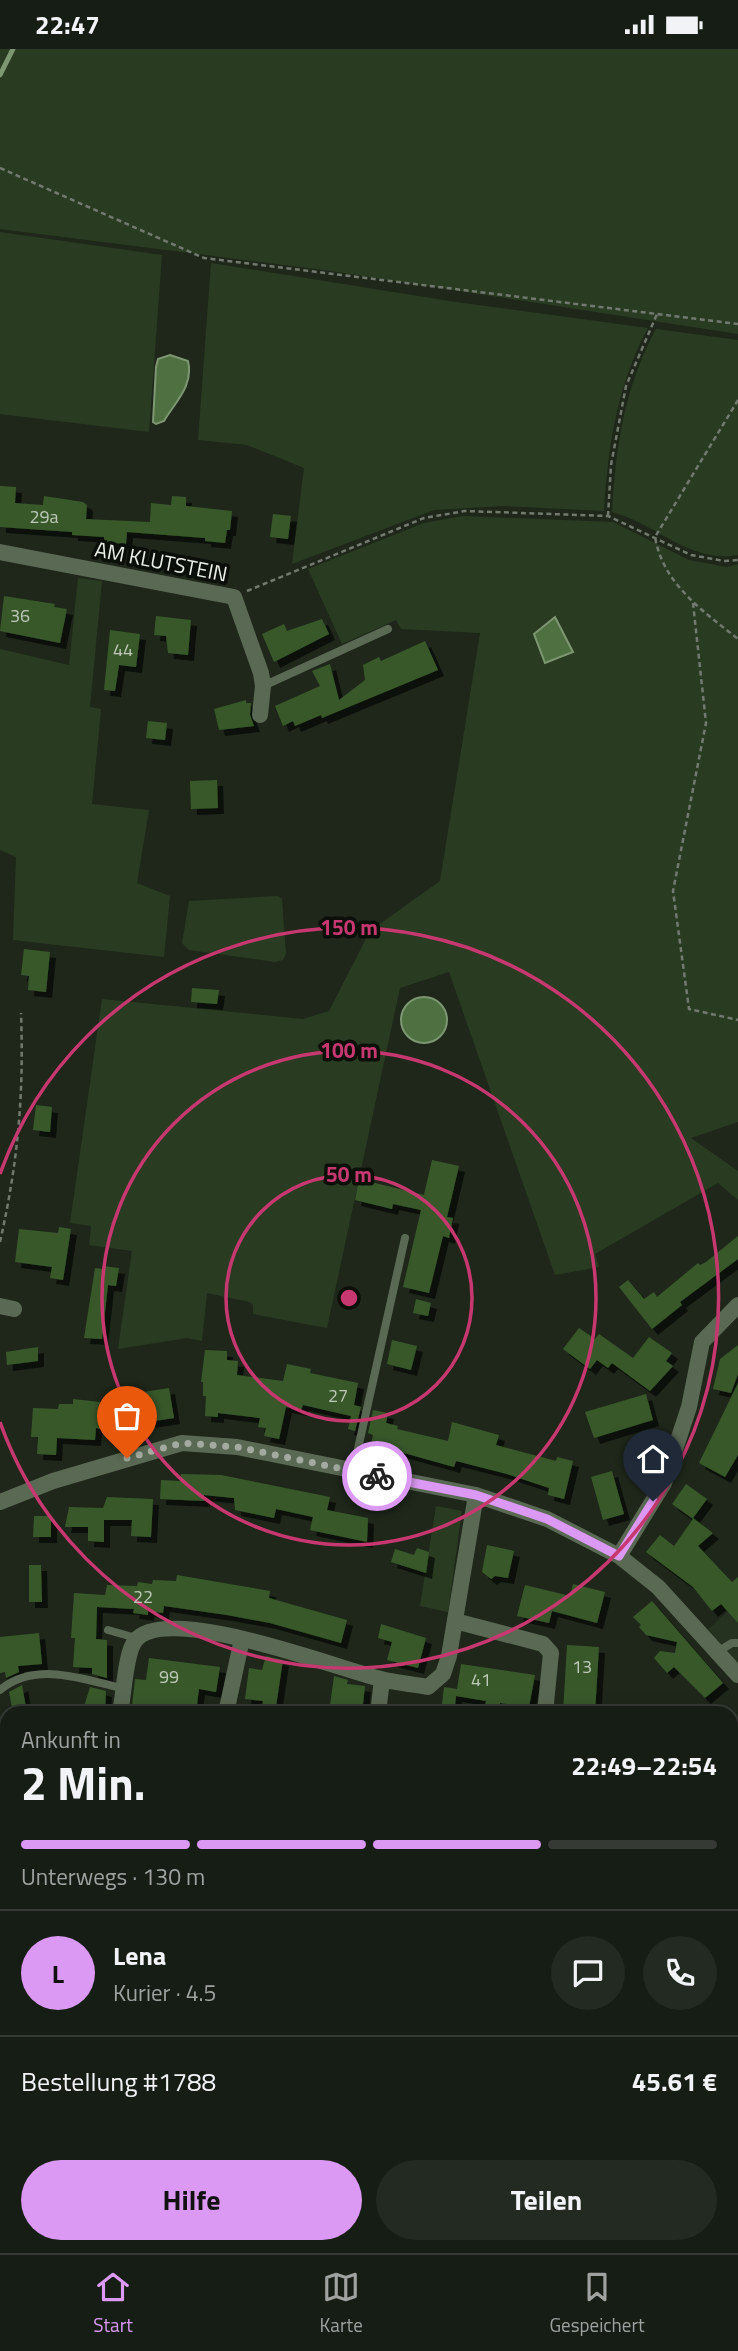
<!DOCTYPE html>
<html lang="de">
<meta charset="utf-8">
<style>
:root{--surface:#161d14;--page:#232a22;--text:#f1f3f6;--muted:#9ea2a0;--line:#353b34;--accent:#dc99f4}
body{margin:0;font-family:"Titillium Web",sans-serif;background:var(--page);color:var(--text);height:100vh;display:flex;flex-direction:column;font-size:26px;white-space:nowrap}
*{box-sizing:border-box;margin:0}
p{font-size:23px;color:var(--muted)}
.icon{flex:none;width:38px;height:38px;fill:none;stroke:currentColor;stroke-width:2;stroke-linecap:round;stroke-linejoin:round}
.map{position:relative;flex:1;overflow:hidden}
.drawer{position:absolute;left:0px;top:1657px;width:738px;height:548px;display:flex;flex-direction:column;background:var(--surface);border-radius:21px 21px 0 0;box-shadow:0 4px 18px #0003,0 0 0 2px var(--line)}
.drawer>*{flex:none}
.pin{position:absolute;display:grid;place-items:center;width:60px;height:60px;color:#fff;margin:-72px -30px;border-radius:50% 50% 50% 0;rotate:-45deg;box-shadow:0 0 7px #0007}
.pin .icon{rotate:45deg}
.courier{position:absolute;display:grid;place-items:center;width:70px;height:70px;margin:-35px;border:5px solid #dc99f4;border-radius:50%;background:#fff;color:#222;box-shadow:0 2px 9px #0007}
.summary em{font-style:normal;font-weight:700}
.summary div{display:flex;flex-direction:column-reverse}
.summary{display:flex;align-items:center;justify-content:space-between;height:119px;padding:0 21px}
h1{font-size:46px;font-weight:700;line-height:52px}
.bar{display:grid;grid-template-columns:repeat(4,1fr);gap:10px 7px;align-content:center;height:84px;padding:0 21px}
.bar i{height:9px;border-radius:5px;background:var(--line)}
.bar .on{background:var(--accent)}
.bar p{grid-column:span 4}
.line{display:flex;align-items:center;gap:18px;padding:0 21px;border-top:2px solid var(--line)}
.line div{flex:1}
.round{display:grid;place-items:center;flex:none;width:74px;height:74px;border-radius:37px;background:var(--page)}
.action{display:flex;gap:14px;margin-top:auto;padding:14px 21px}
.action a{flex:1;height:80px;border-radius:42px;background:var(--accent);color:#111;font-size:28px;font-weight:700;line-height:80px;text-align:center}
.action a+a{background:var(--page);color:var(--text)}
.status{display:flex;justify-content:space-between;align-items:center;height:49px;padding:0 35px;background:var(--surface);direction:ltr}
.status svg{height:19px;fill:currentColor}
.dock{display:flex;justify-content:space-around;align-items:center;height:98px;border-top:2px solid var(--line);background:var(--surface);font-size:19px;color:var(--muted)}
.dock a{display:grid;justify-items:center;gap:4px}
.dock .on{color:var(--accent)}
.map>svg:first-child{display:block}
.built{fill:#24321f}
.green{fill:#293c21}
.water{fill:#4f7141;stroke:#7e9773;stroke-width:2}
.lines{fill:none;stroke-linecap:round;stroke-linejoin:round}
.stream{stroke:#7e9773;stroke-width:5}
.building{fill:#375929;filter:url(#shadow)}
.path{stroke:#727a6f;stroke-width:2.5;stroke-dasharray:5 3.5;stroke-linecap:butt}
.service{stroke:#5a6954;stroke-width:8}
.minor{stroke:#5a6954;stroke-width:16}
.done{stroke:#a3aa9f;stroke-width:7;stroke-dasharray:0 12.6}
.route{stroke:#dc99f4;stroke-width:9}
.ring{fill:none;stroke:#c83870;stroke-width:3.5}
.labels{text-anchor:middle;stroke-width:7;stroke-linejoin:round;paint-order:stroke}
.number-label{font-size:18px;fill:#bdcab8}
.street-label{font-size:21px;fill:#eaf0e7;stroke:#0a0f09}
.centre{fill:#c83870;stroke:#0a0f09;stroke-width:3.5}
.ring-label{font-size:21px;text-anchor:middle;font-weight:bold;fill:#c83870;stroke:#0a0f09;stroke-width:7;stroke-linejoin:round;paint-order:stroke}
</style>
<div class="status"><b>22:47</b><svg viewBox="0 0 49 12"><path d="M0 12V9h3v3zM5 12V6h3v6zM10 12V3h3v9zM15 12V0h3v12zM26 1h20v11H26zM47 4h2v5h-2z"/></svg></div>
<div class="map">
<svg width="738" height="2204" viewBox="0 0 738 2204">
<defs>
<filter id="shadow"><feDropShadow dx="6" dy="6" stdDeviation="0" flood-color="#0009"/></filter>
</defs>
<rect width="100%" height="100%" fill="#1e271a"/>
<!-- built -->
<path class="built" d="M738,1553v62l-30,-35z
M5,1688l2,120h-7v-119z"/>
<!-- green -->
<path class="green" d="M0,0h738v285l-414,-64 -324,-41z
M0,183l162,23 -13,177 -149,-18z
M211,214l245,39 192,26c-31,57 -40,119 -44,183l-100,-5 -70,4 -142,54 12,-96 -57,-23 -49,-5z
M656,280l82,11v215c-48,9 -83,-32 -126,-43 4,-66 12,-124 44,-183z
M463,467l150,6 76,38 38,7 11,-3v558l-47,16 47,33v29l-20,-17 -123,71 4,13 -44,8 -106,-303 -49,16 -73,340 -74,-14v-9l-4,-3 -42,-9 -5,48 -15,-3 -69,11 14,-98 -43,-6 2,-19 -21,-3 32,-224 201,20 26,-8 41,-80 70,-50 40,-248 -79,-4 -5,-9 -54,24 -34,-75 116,-46z
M78,529l24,3 -12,126 11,2 -9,95 57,6 -12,73 33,13 -6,61 -151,-17 3,-83 -16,-7v-201l69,16z
M278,847l4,3 4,55 -3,6 -8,2 -86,-12 -7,-7 7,-42z
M436,1457l26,5 -14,101 -28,-6z
M732,1924l6,1v151l-6,12z"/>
<!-- water -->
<path class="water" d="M170,306l18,6c6,25 -13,41 -24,60l-8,3 -3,-2 3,-55 2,-8z
M555,568l18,35 -28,11 -11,-29z
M401 971a23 23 0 1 1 46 0a23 23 0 1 1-46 0Z"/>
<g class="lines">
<!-- stream -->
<path class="stream" d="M0,26l13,-26
M732,1997l6,-3"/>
</g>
<!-- building -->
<path class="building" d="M0,437l16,1 -1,16 28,2 1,-9 39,6 4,3 -1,14 64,3 1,-19 20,2 1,-9 14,1v9l46,5 -2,19h-3l-2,13 -20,-2v-3l-78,-6 -1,12 -22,-2v-5l-32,-2v-3l-72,-5z
M273,465l18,2 -3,23 -18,-2z
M4,547l51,8 -1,3 13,2 -7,34 -60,-12z
M156,567l35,4 -3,35 -20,-2 -2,-17 -12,-1z
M322,570l7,15 -55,28 -12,-28 22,-10 3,7z
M110,581l30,4 -4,33 -17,-2 -4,26 -11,-1z
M425,592l13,29 -116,48 -1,-3 -26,11 -2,-5 -10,5 -8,-20 45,-20 -8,-15 18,-7 9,36 26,-20 -2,-15 16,-8 2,4z
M246,651v3h5l-1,12 4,11 -35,4 -5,-21z
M148,672l19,2 -2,17 -19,-2z
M217,731l1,28 -27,1 -1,-28z
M24,900l26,3 -4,40 -18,-2 1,-14 -8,-1z
M192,939l27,2 -2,14 -26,-2z
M36,1056l16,2 -2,25 -17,-2z
M432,1111l27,6 -12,51 6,1 -4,20 -6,-2 -14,57 -26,-6 18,-77 -28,-6 -1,5 -37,-9 4,-21 65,16z
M59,1178l12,2 -8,51 -13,-2 2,-11 -37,-5 4,-33 39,4z
M738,1187v23l-58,43 2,3 -30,24 -33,-42 9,-7 16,19 10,-7 3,5 41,-34 2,2 6,-3z
M103,1217l16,2 -3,18 -8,-1 -6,54 -18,-1 11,-70 8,1z
M416,1250l15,4 -3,13 -15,-3z
M579,1279l16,11 4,-5 34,24 16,-21 23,16 -6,8 7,5 -23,25 -38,-28 -4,5 -11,-8 -7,9 -27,-20z
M392,1291l25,6 -6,24 -24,-6z
M738,1296v29l-7,19 -18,-4 7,-30z
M38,1298v14l-31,4 -1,-13z
M205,1301l22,1v9l11,1 -1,14 46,6 4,-17 24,5 -1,4 48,10 -4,22 7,2 -6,24 -7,-2 3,-13 -48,-11 -2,5 -15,-3 -7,32 -15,-3 2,-8 -8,-1 2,-9 -42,-5v4l-13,-1 1,-20h-3v-14h-2z
M738,1334v72l-13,22 -26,-14z
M169,1339l5,30 -32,5v4l-12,-1 -5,10 -29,-8 -1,12 -38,-2 -1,17 -19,-1 1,-17h-7l2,-29 25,1 1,-5h14v-5l45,5 3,-15 16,4z
M646,1345l7,26 -59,18 -9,-26z
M373,1361l15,3 -2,10 12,3 -1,3 51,12 4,-19 47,13 -3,10 60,16 1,-4 16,4 -9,38 -16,-4 1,-7 -42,-14 -51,-13 -2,6 -61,-17 -1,4 -22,-5 3,-14 -5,-2z
M612,1422l12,43 -21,6 -12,-43z
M181,1425l40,1 109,22 -3,13 41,8 -1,24 -57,-12 3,-13 -37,-8 -2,9 -39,-8 -1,-12 -30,-3v6l-44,-2 1,-19 19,1z
M686,1435l21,15 -14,19 20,15 -15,13 34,36 6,-5v46l-17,-19 -9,7 -19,-24 -47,-35 14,-17 14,11 19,-27 -21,-15z
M107,1448l46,2 -2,38 -20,-1 1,-16h-28v22l-16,-1v-14h-23l4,-20 34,1z
M34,1467h17v21h-18z
M487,1496l27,6 -6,27 -13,-2 -4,3 -9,-7z
M417,1499l12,4 -3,21 -35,-11 4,-13 19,6z
M29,1516h12l1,37h-13z
M177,1526l93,16 -1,7 78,22 -6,23 -71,-20 -43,-8 -63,-9 -1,7 -15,-2v4l-15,-2 1,-4 -37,-2 -1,32 11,1v38l-15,-4v-6l-19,-1 2,-29h-4l3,-45 31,2 2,-10 30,1 1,-4 14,2 1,-4 23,1z
M573,1535l32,8 -8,31 -45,-12 -3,12 -32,-7 8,-31 45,11z
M652,1552l71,82 -18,15 -31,-31 -7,6 -13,-15 6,-7 15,2 2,-11 -31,-7 -7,-8 2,-2 -8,-8z
M381,1575l45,14 -8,30 -31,-8 5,-18 -14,-4z
M39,1584l3,31 -24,2 1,6 -13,6 -1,-6 -5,1v-36z
M567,1596l32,2 -4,66h-32z
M266,1607l17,4 -8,53h-14l2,-12 -18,-2 4,-31 13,2z
M149,1609l71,9 -4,25 -17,-3 -3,24h-55v-4l-9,-3 3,-27 11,1z
M461,1615l74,11 -6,32 -29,-4v6l-15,-3 1,-5 -30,-5 -1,10 -13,-2 2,-17 13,2z
M334,1627l14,4 -1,4 18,2 -3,27h-33z
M22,1636l5,28h-14l-4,-21z
M90,1638l16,4 -1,22h-23z"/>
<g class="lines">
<!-- path -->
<path class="path" d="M0,119l204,90 534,66
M738,351l-83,137c8,47 48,74 83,102
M608,467l3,-51 15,-79 31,-72
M247,542l177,-73 41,-7 143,5 83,39 33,6 14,-1
M693,554l13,120 -33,168 16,118 49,11
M0,1193c18,-80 24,-147 21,-229"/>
<!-- service -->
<path class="service" d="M263,637l125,-57
M353,1422l52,-233
M108,1581l28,8
M717,1603l15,-9h6
M0,1641c36,-30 86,-10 125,-1"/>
<!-- minor -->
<path class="minor" d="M0,503l234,45 27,76 2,13 -3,29
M0,1257l14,3
M0,1453l53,-21 129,-38 55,4 239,48 71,24 72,37 39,31 80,88
M619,1507l45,-73 25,-76 13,-65 36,-37
M455,1572l88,23 8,9 -6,60
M120,1664c4,-18 5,-59 15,-72 30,-40 203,28 246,38 15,4 32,5 47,8l15,-13 6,-18 27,-161
M226,1664l16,-74
M378,1664l4,-33
M732,1722l6,-4
M0,1878l7,3
M0,2168h7
M53,2198l1,6
M145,2198l10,6
M620,2198l8,6
M465,2204v-6"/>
</g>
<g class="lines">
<!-- done -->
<path class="done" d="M127,1409l55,-15 55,4 140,29"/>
<!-- route -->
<path class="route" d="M377,1427l99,19 71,24 72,37 34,-55"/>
</g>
<!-- distance rings -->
<g class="ring">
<circle cx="349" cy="1249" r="123"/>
<circle cx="349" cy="1249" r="247"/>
<path d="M0 1125A370 370 0 1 1 0 1373"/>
</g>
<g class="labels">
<!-- number labels -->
<g class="number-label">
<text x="44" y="474">29a</text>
<text x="20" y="573">36</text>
<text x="123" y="607">44</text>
<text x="338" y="1353">27</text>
<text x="143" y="1554">22</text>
<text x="582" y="1624">13</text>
<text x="169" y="1634">99</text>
<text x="481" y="1637">41</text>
</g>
<!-- street labels -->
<g class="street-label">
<text transform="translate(161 513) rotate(11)" y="7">AM KLUTSTEIN</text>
</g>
</g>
<circle cx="349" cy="1249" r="10" class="centre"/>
<g class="ring-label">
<text x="349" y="886">150 m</text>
<text x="349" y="1009">100 m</text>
<text x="349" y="1133">50 m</text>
</g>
</svg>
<div class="pin" style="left:127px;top:1409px;background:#ea580c"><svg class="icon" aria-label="bag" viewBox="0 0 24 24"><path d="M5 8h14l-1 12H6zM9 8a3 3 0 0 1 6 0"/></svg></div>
<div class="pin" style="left:653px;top:1452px;background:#1f2937"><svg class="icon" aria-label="home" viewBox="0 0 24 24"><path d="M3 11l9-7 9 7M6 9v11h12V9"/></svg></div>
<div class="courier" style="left:377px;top:1427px"><svg class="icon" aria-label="bike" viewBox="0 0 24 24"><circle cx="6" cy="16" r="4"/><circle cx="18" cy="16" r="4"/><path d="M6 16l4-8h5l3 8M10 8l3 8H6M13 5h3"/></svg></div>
<section class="drawer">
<div class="summary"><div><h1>2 Min.</h1><p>Ankunft in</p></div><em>22:49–22:54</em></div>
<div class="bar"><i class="on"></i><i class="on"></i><i class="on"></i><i></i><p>Unterwegs · 130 m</p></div>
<div class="line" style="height:126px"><b class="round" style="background:var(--accent);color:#111">L</b><div><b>Lena</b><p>Kurier · 4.5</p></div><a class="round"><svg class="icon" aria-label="chat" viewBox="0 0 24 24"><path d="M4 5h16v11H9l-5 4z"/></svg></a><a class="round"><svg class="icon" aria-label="phone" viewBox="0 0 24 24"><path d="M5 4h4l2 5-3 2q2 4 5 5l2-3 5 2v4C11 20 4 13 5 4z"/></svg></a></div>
<div class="line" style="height:91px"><div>Bestellung #1788</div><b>45.61 €</b></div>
<div class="action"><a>Hilfe</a><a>Teilen</a></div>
</section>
</div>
<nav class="dock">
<a class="on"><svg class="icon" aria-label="home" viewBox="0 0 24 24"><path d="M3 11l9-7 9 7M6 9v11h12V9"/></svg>Start</a>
<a><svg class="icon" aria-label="map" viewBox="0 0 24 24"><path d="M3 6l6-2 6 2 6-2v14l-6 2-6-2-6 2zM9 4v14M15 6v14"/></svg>Karte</a>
<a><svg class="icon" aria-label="saved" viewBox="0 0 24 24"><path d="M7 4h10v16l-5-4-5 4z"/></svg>Gespeichert</a>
</nav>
